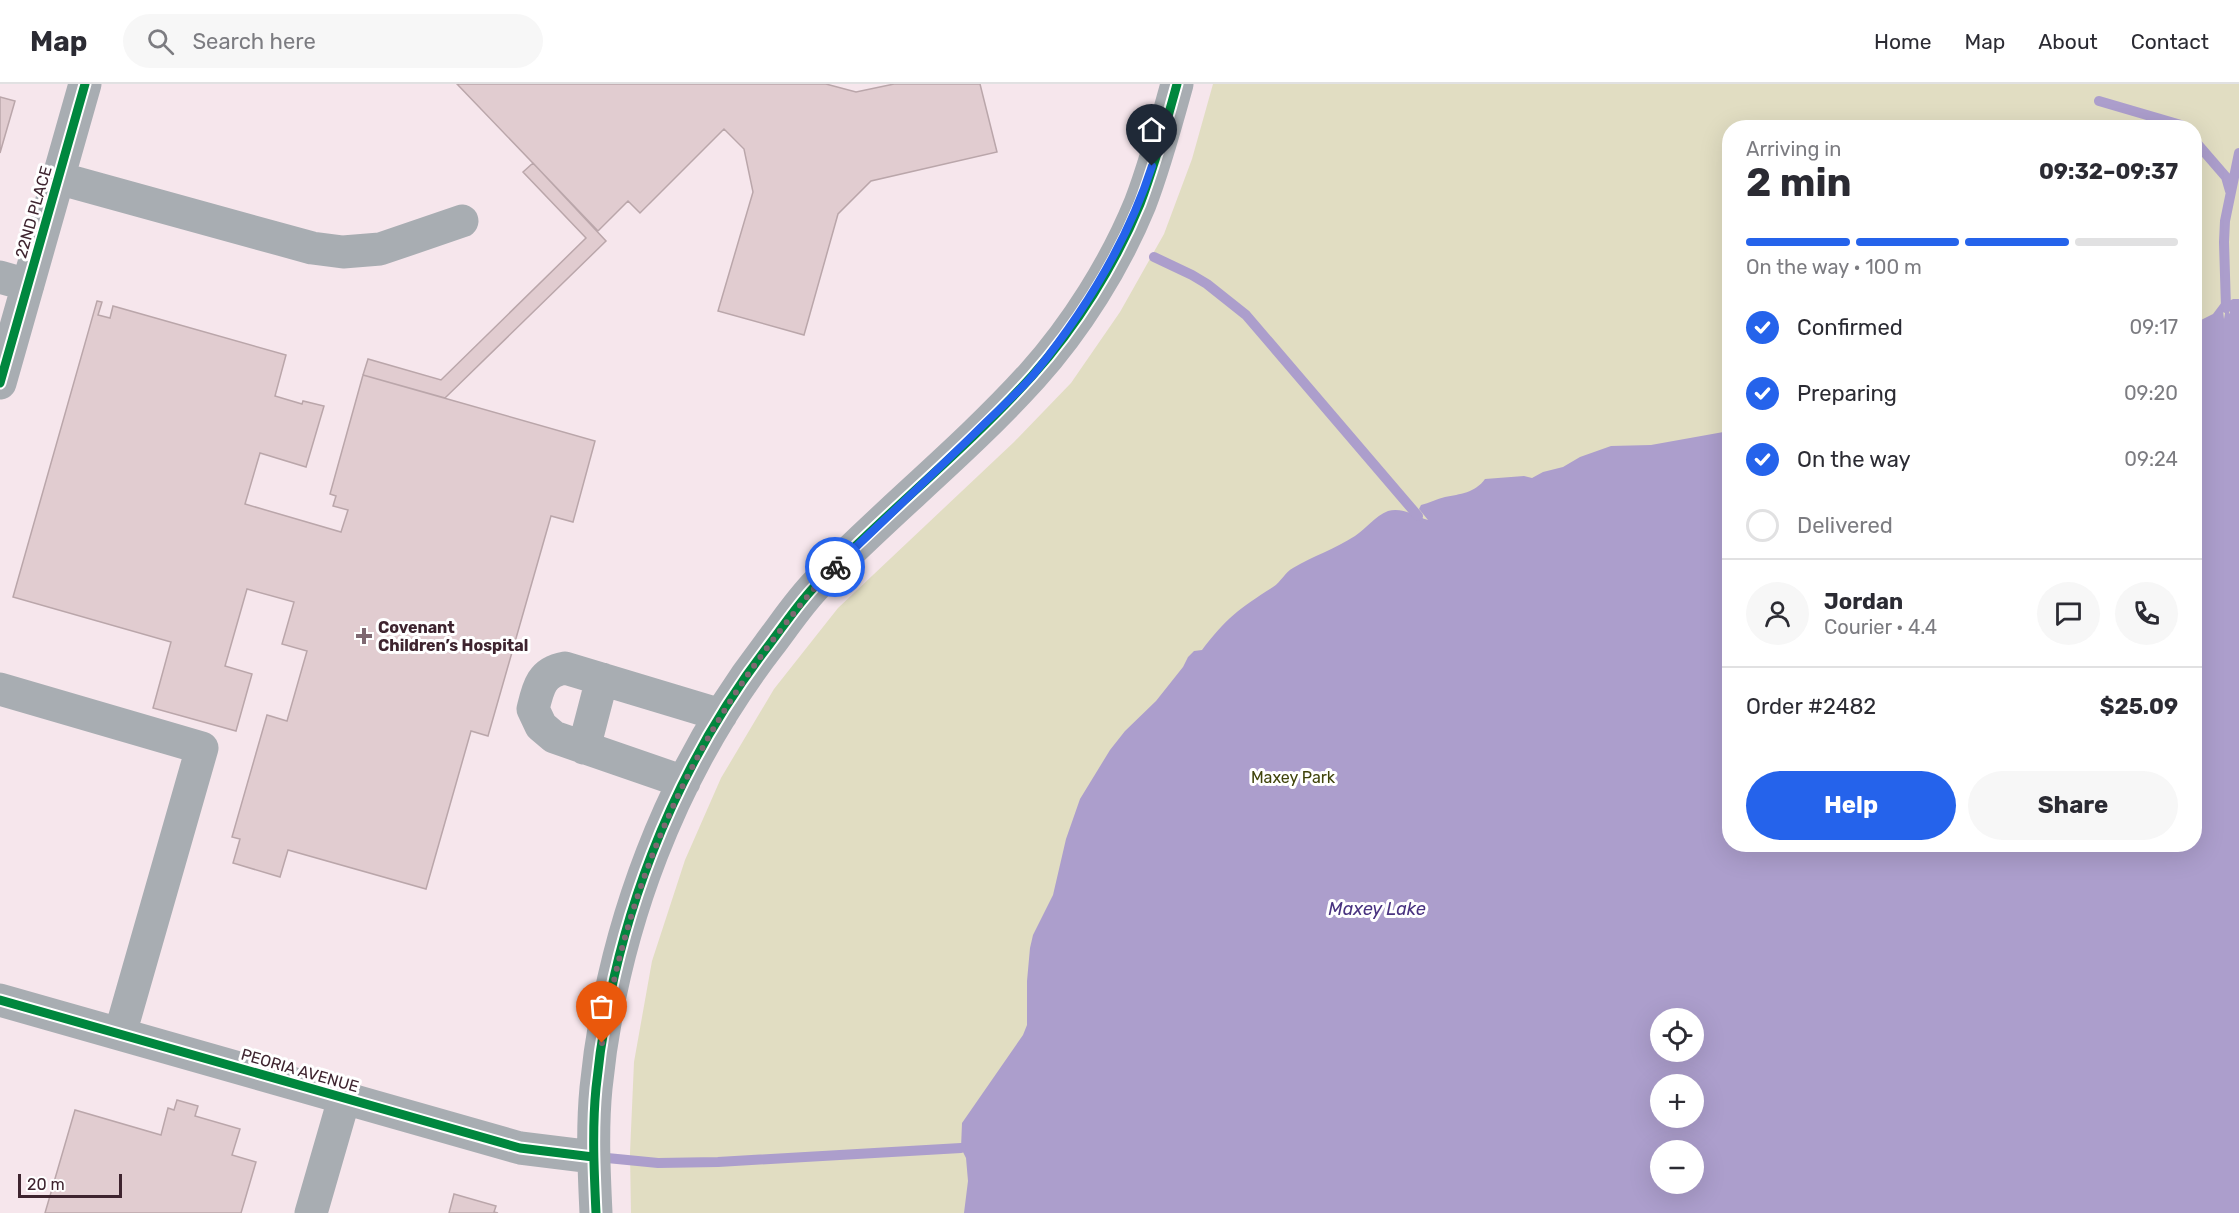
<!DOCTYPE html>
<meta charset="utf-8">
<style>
:root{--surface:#fff;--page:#f7f7f7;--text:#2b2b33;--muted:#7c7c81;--line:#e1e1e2;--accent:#2563eb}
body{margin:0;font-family:Rubik,sans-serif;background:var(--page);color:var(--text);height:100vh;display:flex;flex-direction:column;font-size:22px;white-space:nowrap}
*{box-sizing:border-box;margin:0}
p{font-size:20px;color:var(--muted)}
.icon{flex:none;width:33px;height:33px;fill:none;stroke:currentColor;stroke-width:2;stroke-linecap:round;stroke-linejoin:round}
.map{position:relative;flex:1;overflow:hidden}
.panel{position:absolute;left:1722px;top:36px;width:480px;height:732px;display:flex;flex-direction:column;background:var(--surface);border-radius:24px;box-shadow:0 6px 24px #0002}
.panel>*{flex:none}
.fabs{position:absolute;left:1650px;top:924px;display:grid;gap:12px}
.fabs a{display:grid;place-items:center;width:54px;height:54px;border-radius:50%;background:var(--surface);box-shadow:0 6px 24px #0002;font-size:30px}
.scale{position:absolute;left:18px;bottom:15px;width:104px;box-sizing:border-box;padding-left:6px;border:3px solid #3e242f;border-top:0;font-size:16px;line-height:21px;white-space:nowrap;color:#3e242f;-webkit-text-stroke:4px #fff;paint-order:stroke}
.pin{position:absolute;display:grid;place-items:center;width:51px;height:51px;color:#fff;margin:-62px -26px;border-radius:50% 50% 50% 0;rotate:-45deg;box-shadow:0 0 6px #0007}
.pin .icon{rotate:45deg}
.courier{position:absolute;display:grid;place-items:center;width:60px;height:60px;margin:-30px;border:4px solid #2563eb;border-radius:50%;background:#fff;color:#222;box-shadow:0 2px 8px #0007}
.headline em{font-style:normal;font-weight:700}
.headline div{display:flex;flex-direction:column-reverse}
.headline{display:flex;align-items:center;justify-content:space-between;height:102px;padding:0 24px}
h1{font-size:39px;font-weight:700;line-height:45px}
.bar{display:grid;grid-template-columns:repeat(4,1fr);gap:9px 6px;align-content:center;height:72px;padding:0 24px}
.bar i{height:8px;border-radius:4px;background:var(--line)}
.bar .selected{background:var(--accent)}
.bar p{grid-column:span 4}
.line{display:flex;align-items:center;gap:15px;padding:0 24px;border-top:2px solid var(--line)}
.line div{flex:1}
.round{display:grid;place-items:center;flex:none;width:63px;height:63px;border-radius:32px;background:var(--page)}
ol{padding:0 24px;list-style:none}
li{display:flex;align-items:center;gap:18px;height:66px}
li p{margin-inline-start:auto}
li .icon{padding:6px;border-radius:50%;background:var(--accent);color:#fff;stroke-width:4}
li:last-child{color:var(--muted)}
li i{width:33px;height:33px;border:3px solid var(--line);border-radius:50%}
.action{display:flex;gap:12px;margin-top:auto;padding:12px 24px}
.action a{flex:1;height:69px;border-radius:36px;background:var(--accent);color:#fff;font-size:24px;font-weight:700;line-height:69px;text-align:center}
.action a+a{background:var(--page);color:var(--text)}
header{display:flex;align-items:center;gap:36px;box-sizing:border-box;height:84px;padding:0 30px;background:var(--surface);border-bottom:2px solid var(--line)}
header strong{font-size:28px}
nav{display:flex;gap:33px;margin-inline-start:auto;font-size:21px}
.search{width:420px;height:54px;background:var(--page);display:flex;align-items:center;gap:15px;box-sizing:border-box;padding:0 21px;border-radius:33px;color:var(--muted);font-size:22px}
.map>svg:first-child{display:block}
.green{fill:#e1ddc2;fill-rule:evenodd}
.water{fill:#ac9ecc;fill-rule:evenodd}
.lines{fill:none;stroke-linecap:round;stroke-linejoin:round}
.stream{stroke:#ac9ecc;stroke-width:10}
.building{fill:#e1ccd0;stroke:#baa6aa;stroke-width:1.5}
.minor{stroke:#a8adb2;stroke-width:33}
.cycleway-casing{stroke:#fff;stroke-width:13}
.cycleway{stroke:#00873e;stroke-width:9}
.done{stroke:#7e6871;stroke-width:6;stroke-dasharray:0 10.8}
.route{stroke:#2563eb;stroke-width:8}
.poi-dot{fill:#7e6871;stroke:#fff;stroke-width:2}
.labels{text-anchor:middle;stroke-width:6;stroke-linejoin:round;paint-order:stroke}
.street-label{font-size:16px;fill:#3e242f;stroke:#fff}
.poi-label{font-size:16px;font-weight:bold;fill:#3e242f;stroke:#fff;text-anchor:start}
.park-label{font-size:16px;fill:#40440b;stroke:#fff}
.water-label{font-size:18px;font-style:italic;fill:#493380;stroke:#fff}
</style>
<header>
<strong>Map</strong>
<div class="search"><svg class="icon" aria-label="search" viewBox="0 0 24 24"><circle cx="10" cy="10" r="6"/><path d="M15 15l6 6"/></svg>Search here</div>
<nav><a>Home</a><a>Map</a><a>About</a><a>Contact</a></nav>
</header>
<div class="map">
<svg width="2239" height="1129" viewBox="0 0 2239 1129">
<rect width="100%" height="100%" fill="#f6e6ec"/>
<!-- green -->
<path class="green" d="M1213,0h1026v1129h-1608l-1,-60 4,-91 18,-101 33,-101 36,-82 53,-89 64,-81 176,-166 57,-59 49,-71 44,-78 28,-75zM1730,44h464v716h-464zM1660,934h34v34h-34zM1660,1000h34v34h-34zM1660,1066h34v34h-34z"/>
<!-- water -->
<path class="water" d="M2233,215h6v914h-1275l4,-32 -2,-23 -5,-10 1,-25 61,-88 4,-10v-44l3,-33 3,-13 20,-40 13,-56 14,-40 30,-49 15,-19 31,-30 27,-34 5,-10 6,-6 8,-1c23,-31 39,-43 71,-63 8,-5 12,-15 20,-19 20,-12 42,-19 62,-32 11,-7 20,-20 33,-25 14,-4 27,5 40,9l-9,-11 2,-4c8,-2 16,-6 24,-8 15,-3 30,-4 40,-18l39,-3 8,2 11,-6 20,-5 17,-10 31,-11 40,-1 78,-14 1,413h464l1,-521 18,-9 9,-12 2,17 2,-11 4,6 -1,-13zM1660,934h34v34h-34zM1660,1000h34v34h-34zM1660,1066h34v34h-34z"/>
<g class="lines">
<!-- stream -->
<path class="stream" d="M2099,17l82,24 3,3
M2194,56l32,37 4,14
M1154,173l38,18 15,9 39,31 172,201
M2226,224l-2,-66 1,-21 14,-68
M597,1073l61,6 60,-1 243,-14"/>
</g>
<!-- building -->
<path class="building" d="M457,0h369l30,8 38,-8h86l17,68 -126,29 -33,33 -34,121 -86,-24 35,-119 -9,-43 -20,-20 -84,84 -12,-12 -30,30z
M0,13l15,4 -15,52z
M533,79l73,78 -161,157 -82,-23 5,-16 73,21 145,-142 -63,-66z
M97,217l5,1 -4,13 12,3 3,-12 173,49 -11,41 27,8 1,-3 21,5 -18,61 -46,-14 -15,51 96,28 7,-22 -15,-4 3,-10 -6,-2 33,-119 232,66 -22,81 -22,-6 -63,220 -17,-5 -45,158 -138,-39 -8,27 -47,-14 7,-24 -8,-2 35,-122 20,6 20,-70 -25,-7 12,-42 -47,-13 -22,77 27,8 -16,57 -83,-23 18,-66 -158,-45z
M177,1016l21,6 -3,10 45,13 -8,26 24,7 -15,51h-196l30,-103 86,25 7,-27 6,2z
M454,1110l42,12 -2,6 4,1h-49z"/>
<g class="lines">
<!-- minor -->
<path class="minor" d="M58,94l254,70 31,4 37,-3 82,-28
M0,193l28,8
M0,299l85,-299
M0,605l202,59 -82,286
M584,664l18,-69
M684,698l-130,-45 -13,-11 -8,-17c5,-21 8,-37 32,-41l156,47
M0,916l520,148 73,9
M311,1129l33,-114
M596,1129c-2,-42 -4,-84 0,-125 16,-160 75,-316 173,-443 16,-21 31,-44 49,-62 69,-71 147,-133 214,-207 44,-49 83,-111 108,-172 15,-39 26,-80 37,-120"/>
<defs>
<path id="cycleway" d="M0,299l85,-299
M0,916l520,148 73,9
M596,1129c-2,-42 -4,-84 0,-125 16,-160 75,-316 173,-443 16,-21 31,-44 49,-62 69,-71 147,-133 214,-207 44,-49 83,-111 108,-172 15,-39 26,-80 37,-120"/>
</defs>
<!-- cycleway casing -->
<use href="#cycleway" class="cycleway-casing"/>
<!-- cycleway -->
<use href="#cycleway" class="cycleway"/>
</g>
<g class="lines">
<!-- done -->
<path class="done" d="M602,959c23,-147 81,-285 171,-403 20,-26 39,-51 62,-73"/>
<!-- route -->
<path class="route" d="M835,483c47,-45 95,-90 141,-135 19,-19 41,-38 58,-58 51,-63 93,-131 118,-208"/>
</g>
<!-- markers -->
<path class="poi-dot" d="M361 543h6v6h6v6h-6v6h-6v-6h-6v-6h6z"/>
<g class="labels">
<!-- street labels -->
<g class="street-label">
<text transform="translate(33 128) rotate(-74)" y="6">22ND PLACE</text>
<text transform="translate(300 986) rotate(16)" y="6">PEORIA AVENUE</text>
</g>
<!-- poi labels -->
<g class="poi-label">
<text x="378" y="549">Covenant<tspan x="378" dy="18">Children’s Hospital</tspan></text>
</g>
<!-- park labels -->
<g class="park-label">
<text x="1293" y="699">Maxey Park</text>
</g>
<!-- water labels -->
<g class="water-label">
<text x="1377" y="831">Maxey Lake</text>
</g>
</g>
</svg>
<div class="fabs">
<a><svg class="icon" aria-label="locate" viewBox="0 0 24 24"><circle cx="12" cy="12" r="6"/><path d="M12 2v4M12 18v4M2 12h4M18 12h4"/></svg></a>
<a>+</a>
<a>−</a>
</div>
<div class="scale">20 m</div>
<div class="pin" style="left:602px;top:959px;background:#ea580c"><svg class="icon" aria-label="bag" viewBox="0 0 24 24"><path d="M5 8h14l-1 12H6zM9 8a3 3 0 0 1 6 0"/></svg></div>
<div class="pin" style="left:1152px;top:82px;background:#1f2937"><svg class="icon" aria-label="home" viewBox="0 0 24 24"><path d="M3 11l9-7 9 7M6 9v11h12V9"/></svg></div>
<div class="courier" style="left:835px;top:483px"><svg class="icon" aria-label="bike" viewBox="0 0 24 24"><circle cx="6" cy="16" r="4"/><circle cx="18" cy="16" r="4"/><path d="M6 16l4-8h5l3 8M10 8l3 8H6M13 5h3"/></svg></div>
<section class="panel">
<div class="headline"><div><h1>2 min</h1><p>Arriving in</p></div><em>09:32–09:37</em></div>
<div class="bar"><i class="selected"></i><i class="selected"></i><i class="selected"></i><i></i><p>On the way · 100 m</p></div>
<ol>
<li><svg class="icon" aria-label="check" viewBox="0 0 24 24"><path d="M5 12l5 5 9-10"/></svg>Confirmed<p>09:17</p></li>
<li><svg class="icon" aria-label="check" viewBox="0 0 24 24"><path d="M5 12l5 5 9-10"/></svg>Preparing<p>09:20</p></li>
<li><svg class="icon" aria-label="check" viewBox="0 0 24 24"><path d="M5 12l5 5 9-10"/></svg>On the way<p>09:24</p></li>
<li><i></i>Delivered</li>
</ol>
<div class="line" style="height:108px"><a class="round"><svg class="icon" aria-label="person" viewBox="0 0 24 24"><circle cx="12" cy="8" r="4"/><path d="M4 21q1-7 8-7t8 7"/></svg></a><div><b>Jordan</b><p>Courier · 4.4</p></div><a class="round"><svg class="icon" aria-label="chat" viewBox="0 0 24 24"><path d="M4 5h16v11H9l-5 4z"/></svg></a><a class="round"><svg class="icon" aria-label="phone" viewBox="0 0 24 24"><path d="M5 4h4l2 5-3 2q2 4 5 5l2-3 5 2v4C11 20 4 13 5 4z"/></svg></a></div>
<div class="line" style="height:78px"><div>Order #2482</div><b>$25.09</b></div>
<div class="action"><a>Help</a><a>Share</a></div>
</section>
</div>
